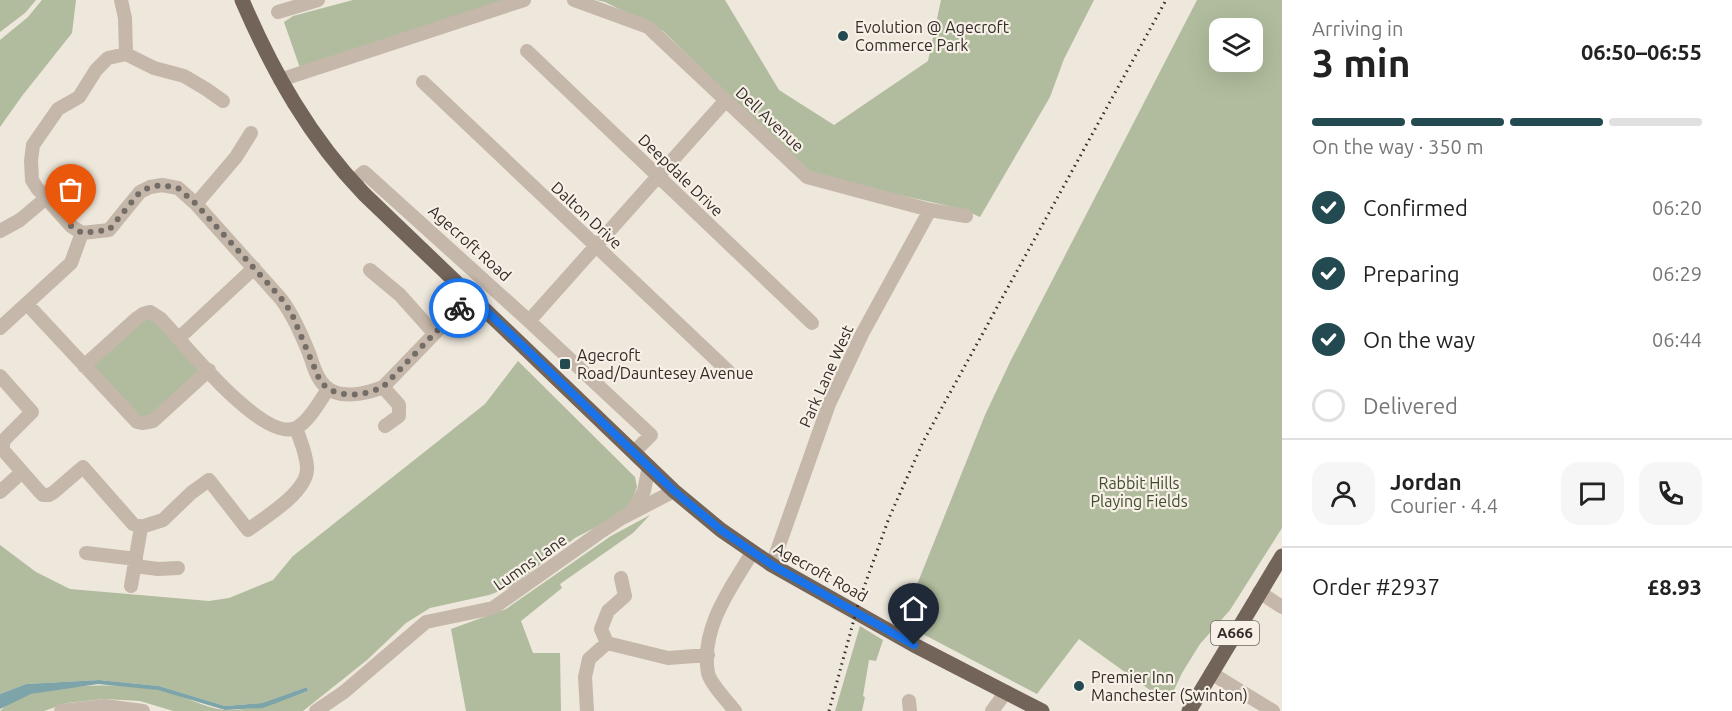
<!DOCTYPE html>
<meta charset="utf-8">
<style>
:root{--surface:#fff;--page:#f6f6f6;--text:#222;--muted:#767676;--line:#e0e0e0;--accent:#224a50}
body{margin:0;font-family:Ubuntu,sans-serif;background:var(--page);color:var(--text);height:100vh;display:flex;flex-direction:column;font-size:22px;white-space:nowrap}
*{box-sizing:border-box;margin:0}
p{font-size:20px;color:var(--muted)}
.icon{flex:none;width:33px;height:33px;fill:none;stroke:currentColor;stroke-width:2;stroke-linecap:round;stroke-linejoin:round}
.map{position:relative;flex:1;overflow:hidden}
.drawer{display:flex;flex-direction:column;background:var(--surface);width:450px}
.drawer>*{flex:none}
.fabs{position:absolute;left:1209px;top:18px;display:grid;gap:12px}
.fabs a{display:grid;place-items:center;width:54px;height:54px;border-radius:12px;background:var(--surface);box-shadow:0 6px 24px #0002;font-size:30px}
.pin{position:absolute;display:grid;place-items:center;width:51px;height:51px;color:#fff;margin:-62px -26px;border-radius:50% 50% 50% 0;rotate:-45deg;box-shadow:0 0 6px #0007}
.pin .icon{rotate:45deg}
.courier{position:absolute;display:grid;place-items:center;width:60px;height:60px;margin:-30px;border:4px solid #1a73e8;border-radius:50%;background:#fff;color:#222;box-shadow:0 2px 8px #0007}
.overview em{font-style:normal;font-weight:700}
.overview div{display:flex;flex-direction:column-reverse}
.overview{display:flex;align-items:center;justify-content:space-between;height:102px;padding:0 30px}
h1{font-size:39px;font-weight:700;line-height:45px}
.bar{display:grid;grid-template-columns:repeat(4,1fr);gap:9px 6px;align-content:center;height:72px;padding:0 30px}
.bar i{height:8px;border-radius:4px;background:var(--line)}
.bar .active{background:var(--accent)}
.bar p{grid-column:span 4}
.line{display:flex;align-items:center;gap:15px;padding:0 30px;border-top:2px solid var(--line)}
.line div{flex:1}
.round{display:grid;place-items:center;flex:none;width:63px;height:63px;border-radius:18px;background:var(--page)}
ol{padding:0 30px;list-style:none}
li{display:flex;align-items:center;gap:18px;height:66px}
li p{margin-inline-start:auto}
li .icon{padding:6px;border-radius:50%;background:var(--accent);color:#fff;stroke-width:4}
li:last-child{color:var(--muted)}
li i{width:33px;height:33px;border:3px solid var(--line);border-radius:50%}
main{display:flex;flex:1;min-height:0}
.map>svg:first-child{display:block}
.green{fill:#b0bc9d;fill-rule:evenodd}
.water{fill:#7da4a8}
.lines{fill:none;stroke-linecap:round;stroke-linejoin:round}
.minor{stroke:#c5b7a9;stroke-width:14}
.major{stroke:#73645a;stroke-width:15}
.rail{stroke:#332c28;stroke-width:3;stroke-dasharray:1.5 4.5;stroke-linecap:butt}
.done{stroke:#746d67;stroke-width:6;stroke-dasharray:0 10.8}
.route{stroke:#1a73e8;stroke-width:8}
.poi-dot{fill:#224a50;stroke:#f7f0e7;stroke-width:2}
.labels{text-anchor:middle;stroke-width:4.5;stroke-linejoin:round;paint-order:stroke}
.shield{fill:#f7f0e7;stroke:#6e6761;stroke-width:1.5}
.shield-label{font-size:15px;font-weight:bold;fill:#332c28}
.poi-label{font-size:16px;fill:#332c28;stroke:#f7f0e7;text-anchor:start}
.street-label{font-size:16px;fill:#332c28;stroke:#f7f0e7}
.park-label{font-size:16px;fill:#414e2e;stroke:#f7f0e7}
</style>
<main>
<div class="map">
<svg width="1282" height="711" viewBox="0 0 1282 711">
<rect width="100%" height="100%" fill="#eee7db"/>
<!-- green -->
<path class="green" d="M0,0h36l-11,13 -25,19z
M42,0h34l-4,33 -50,63 -22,31v-87l28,-23z
M353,0h159l-212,68 -16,-46 9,-6z
M596,0h129l54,90 55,35 94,-64 13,-61h153l-30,59 -14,38 -70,120 -18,-8 -151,-34 -148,-144 -58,-29z
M1197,0h85v528l-52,82 -30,34 -18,29 -14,30 -89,-64 -42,55 -118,-62 -19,-5 85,-212 25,-53zM1220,28h32v34h-32z
M148,314l57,57 -17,16 -46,34 -55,-55z
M518,361l117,116 2,10 -4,10 1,4 -19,16 -40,21 -64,49 -22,8 -59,13 -24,15 -39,37 -64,51h-130l-33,-10 -36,-2 -37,4 -23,8h-44c26,-29 121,-29 159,-21 22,4 43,17 65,20 30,1 57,-9 84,-19l-1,-4 -45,16 -37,3 -66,-20 -60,-6 -73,4 -26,10v-149l36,27 34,17 139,12 20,-3 44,-18 20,-24 192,-152z
M650,515l-17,18 -73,51 2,4 -41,33 12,32h27l1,58h-95l-15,-82 55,-20 105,-73z
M860,626l23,14 -7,21 -7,-1 -6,36 2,1 -3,14h-27z"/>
<!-- water -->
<path class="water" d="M99,680l60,6 66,20 37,-3 45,-16 1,4 -45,17 -38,2 -67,-20 -60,-6 -67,10 -31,15v-15l26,-10z"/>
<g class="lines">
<!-- minor -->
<path class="minor" d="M121,0l4,18 1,36 -18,4 -12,12 -17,27 -21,12 -25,36 -2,16 1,19 5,8 34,38 11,7 27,-3 31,-38 10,-5 12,-2 16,3 18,16 85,95c12,16 20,35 28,54 4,11 7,25 16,33 14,14 41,8 58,1l88,-91
M574,0l74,27 159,150 123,33 36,6
M278,12l40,-12
M527,51l285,272
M126,54l28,14 30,8 22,13 17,12
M280,80l244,-80
M423,82l305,289
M353,182l11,-10 165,149 122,114 -16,16
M196,204l40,-47 15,-24
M0,231l20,-11 25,-21
M370,270l30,25 34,38
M27,304l110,118 5,1 11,-2 56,-51
M529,321l197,-221
M0,328l71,-65 11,-30
M179,338l75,-70
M84,366l52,-47 7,-5 7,-2 11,7c22,23 101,124 135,109 13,-7 24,-27 32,-39
M0,376l32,36 -26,26 -3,4v8l36,41 4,4h6l5,-3 29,-25 50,57 8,3 22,-7 28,-27 18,-13 39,50c17,-13 60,-38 59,-62 0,-13 -7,-28 -11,-40
M383,387l16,18v11l-14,10
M0,492l22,-20
M632,511l12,-20 5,-25
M86,553l50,6
M772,565l57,-161 33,-70 68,-124
M135,566l23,3 20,-1
M621,578l4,18 -17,15 -7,18 6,14 61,15 40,-3
M131,586l10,-59
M1259,592l23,15
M1211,673l62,38
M909,701l1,10
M61,711l44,-5 38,5
M316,711l28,-19 82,-70 67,-14 106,-75 23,-15 52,-27
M587,711l-2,-34 4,-18 18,-16
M735,711c-7,-9 -25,-28 -27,-38 -8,-44 23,-86 44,-120
M992,711l14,-19"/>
<!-- major -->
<path class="major" d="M242,0c31,72 68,138 122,194l310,297 47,39 51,35 142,80 128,66
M1189,711l93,-155"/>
<!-- rail -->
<path class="rail" d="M829,711l30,-110 30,-83 34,-76 243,-442"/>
</g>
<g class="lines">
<!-- done -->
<path class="done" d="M71,226l11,7 27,-3 31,-38 10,-5 12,-2 16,3 18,16 85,94 10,14 29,69c16,19 43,15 63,6l76,-79"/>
<!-- route -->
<path class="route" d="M459,308l12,-12 203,195 47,39 51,35 142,80"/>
</g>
<!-- markers -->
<g class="poi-dot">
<circle cx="843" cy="36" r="6"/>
<rect x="559" y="358" width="12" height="12" rx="3"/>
<circle cx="1079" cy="686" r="6"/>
</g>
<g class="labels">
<!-- shield labels -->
<rect class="shield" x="1211" y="621" width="48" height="24" rx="4.5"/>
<g class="shield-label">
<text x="1235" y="638">A666</text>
</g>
<!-- poi labels -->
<g class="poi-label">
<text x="855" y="33">Evolution @ Agecroft<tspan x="855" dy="18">Commerce Park</tspan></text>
<text x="577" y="361">Agecroft<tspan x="577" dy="18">Road/Dauntesey Avenue</tspan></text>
<text x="1091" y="683">Premier Inn<tspan x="1091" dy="18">Manchester (Swinton)</tspan></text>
</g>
<!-- street labels -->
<g class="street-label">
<text transform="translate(770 119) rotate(43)" y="6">Dell Avenue</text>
<text transform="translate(681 175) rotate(44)" y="6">Deepdale Drive</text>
<text transform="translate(587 215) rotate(43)" y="6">Dalton Drive</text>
<text transform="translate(470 243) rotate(42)" y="6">Agecroft Road</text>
<text transform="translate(826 376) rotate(-66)" y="6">Park Lane West</text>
<text transform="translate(530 562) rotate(-35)" y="6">Lumns Lane</text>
<text transform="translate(821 572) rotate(29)" y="6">Agecroft Road</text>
</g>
<!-- park labels -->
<g class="park-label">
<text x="1139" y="489">Rabbit Hills<tspan x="1139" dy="18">Playing Fields</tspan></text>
</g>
</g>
</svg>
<div class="fabs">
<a><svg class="icon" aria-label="layers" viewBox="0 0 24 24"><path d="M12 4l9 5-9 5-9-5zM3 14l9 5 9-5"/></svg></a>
</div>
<div class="pin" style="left:71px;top:226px;background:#ea580c"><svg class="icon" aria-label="bag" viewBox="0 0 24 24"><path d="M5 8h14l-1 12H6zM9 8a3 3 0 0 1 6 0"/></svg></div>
<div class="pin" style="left:914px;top:645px;background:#1f2937"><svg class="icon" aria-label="home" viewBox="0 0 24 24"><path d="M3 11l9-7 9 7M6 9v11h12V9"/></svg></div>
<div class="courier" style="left:459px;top:308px"><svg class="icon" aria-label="bike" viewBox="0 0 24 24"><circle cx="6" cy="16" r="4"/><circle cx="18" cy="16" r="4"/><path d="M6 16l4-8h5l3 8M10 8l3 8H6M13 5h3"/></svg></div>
</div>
<section class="drawer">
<div class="overview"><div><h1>3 min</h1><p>Arriving in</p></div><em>06:50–06:55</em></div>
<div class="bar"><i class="active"></i><i class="active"></i><i class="active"></i><i></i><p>On the way · 350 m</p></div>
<ol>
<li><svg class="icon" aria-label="check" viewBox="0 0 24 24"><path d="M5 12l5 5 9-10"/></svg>Confirmed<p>06:20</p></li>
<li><svg class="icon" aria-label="check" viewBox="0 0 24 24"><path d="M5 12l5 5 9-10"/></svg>Preparing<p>06:29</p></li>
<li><svg class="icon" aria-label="check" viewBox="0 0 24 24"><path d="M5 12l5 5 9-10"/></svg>On the way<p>06:44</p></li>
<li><i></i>Delivered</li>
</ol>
<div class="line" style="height:108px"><a class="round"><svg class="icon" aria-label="person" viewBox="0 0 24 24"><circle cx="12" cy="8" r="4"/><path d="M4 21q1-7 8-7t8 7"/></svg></a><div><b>Jordan</b><p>Courier · 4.4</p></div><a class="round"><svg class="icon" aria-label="chat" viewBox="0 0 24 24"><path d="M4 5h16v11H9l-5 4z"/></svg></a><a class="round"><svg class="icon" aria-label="phone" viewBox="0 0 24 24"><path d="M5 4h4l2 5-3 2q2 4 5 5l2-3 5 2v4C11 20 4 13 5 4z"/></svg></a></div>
<div class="line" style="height:78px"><div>Order #2937</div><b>£8.93</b></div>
</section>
</main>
